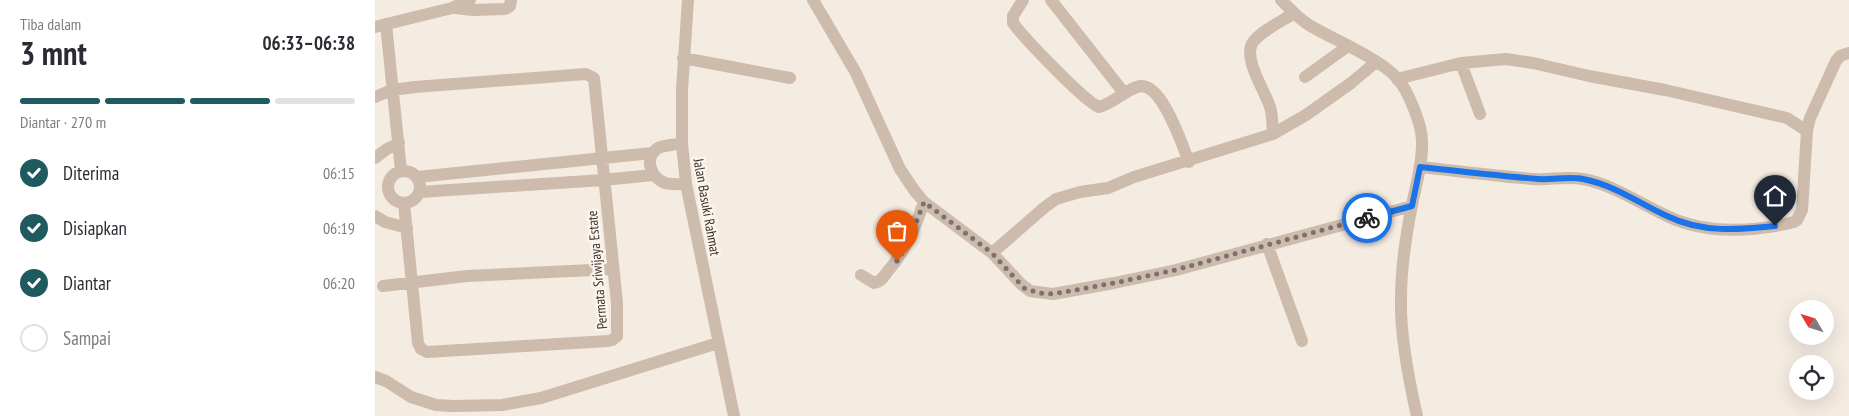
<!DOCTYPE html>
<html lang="id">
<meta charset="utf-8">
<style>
:root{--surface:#fff;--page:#f7f7f7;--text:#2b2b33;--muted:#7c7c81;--line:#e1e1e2;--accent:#1f5a5e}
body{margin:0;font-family:"PT Sans Narrow",sans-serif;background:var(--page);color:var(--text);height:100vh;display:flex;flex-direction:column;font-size:19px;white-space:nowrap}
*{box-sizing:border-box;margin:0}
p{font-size:16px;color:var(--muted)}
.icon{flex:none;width:28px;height:28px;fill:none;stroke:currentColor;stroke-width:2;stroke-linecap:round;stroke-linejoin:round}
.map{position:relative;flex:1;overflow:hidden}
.drawer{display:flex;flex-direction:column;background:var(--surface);width:375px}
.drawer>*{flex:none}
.needle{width:32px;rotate:308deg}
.fabs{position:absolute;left:1414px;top:300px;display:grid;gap:10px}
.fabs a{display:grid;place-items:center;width:45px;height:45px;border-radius:50%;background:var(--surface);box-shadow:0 5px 20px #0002;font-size:25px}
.pin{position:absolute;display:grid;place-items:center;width:42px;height:42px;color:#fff;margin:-51px -21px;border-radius:50% 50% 50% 0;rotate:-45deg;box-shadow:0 0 5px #0007}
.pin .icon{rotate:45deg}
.courier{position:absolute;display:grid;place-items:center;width:50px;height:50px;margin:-25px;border:4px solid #1a73e8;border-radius:50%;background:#fff;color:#222;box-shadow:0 1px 6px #0007}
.overview em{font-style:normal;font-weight:700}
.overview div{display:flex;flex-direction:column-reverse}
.overview{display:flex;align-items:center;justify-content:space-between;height:85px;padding:0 20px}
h1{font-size:32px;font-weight:700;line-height:38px}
.bar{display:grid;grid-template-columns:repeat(4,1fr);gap:8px 5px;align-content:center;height:60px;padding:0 20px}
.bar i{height:6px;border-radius:4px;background:var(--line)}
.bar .selected{background:var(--accent)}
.bar p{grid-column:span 4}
ol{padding:0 20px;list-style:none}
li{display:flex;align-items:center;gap:15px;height:55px}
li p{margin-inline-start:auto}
li .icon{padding:5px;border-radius:50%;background:var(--accent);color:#fff;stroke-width:4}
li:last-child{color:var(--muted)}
li i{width:28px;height:28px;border:2px solid var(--line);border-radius:50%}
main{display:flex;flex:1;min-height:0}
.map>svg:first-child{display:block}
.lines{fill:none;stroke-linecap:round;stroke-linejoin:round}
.minor{stroke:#cdbbac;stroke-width:12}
.done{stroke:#7c716b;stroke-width:5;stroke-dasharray:0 9}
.route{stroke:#1a73e8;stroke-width:6}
.labels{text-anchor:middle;stroke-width:5;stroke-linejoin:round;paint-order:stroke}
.street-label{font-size:14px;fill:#3b302b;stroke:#fbf5ee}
</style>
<main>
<section class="drawer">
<div class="overview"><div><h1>3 mnt</h1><p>Tiba dalam</p></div><em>06:33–06:38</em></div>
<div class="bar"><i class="selected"></i><i class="selected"></i><i class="selected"></i><i></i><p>Diantar · 270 m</p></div>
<ol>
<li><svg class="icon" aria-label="check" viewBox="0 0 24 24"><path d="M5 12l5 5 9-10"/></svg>Diterima<p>06:15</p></li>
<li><svg class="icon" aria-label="check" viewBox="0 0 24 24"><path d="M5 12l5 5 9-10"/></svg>Disiapkan<p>06:19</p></li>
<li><svg class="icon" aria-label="check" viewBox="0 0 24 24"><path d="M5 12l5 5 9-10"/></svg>Diantar<p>06:20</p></li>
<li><i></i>Sampai</li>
</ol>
</section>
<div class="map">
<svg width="1474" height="416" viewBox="0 0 1474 416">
<rect width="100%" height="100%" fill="#f4ebe1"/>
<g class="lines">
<!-- minor -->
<path class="minor" d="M313,0l-6,90v53l4,41 48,232
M438,0l43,73 44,96 14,21 10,12 68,51 29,31 9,7 23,3 61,-11 62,-13 236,-64
M648,0l-10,16v7c11,15 72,79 86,84 14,-4 24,-15 38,-20 24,-9 45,58 52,75
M676,0l73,93
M906,0c9,9 18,19 28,25 25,15 70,33 88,53 11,12 25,47 25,63 1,22 -6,43 -10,64 -6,30 -11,64 -11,94 -1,37 8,82 16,117
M80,8l18,2 32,-1 5,-3 1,-6
M11,24l15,147
M0,27l77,-19 18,-8
M308,58l107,20
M1086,63l19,51
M930,77l43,-31
M1022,79l64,-16 45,-4 27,4 56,13 76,14 122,28 20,13
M0,97l17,-7 23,-3 171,-13 8,4 23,225v33l-5,4 -4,1 -181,11 -6,-3 -3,-6 -14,-139
M898,134c-1,-8 0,-18 -3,-27 -5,-16 -28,-50 -17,-65 9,-12 28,-20 41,-29
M307,143c-7,2 -17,2 -24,5 -15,10 -7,30 7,35 7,2 14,1 21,1
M0,158l12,-9 12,-6
M1045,167c38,4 76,9 114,12 16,1 33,-3 49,0 31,6 56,24 84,37 40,19 85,16 127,6l3,-2 5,-10 5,-79 3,-13 26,-57 4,-5 9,-3
M13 187a16 16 0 1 1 32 0a16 16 0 1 1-32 0Z
M42,177l235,-24
M45,192l183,-12 50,-5
M0,216l10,6 22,6
M892,244l35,97
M617,253l53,-46 11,-8 24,-7 28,-4 26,-11 139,-43 33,-19 45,-32 25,-21
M486,275l13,8c7,-1 10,-7 14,-12 18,-21 27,-43 36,-69
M8,286l84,-10 146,-7
M0,377l11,4 25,16 25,8 17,1 49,-1 39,-7 177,-55"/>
</g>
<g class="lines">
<!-- done -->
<path class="done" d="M522,261l12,-20 15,-39 68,51 32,35 15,5 14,1 61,-11 61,-13 192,-52"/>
<!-- route -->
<path class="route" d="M992,218l45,-12 8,-39c39,4 78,9 118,12 15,1 31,-3 45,0 31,6 56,24 84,37 35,17 71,14 108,10"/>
</g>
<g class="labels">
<!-- street labels -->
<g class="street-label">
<text transform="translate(332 207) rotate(80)" y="5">Jalan Basuki Rahmat</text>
<text transform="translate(222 270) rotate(-95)" y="5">Permata Sriwijaya Estate</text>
</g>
</g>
</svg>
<div class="fabs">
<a><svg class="needle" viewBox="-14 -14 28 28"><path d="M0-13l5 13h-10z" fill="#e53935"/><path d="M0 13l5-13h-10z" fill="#7c7c81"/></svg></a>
<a><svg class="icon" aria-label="locate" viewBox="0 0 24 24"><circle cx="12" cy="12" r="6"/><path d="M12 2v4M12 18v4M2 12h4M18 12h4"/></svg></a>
</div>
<div class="pin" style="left:522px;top:261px;background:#ea580c"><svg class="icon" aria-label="bag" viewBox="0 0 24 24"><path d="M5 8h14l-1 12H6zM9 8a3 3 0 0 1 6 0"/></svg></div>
<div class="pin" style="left:1400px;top:226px;background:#1f2937"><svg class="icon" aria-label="home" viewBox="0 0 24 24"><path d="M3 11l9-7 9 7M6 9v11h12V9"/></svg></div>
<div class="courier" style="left:992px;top:218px"><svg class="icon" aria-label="bike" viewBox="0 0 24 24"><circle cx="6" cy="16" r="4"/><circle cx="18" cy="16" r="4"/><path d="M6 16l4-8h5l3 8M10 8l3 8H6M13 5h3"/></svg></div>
</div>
</main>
